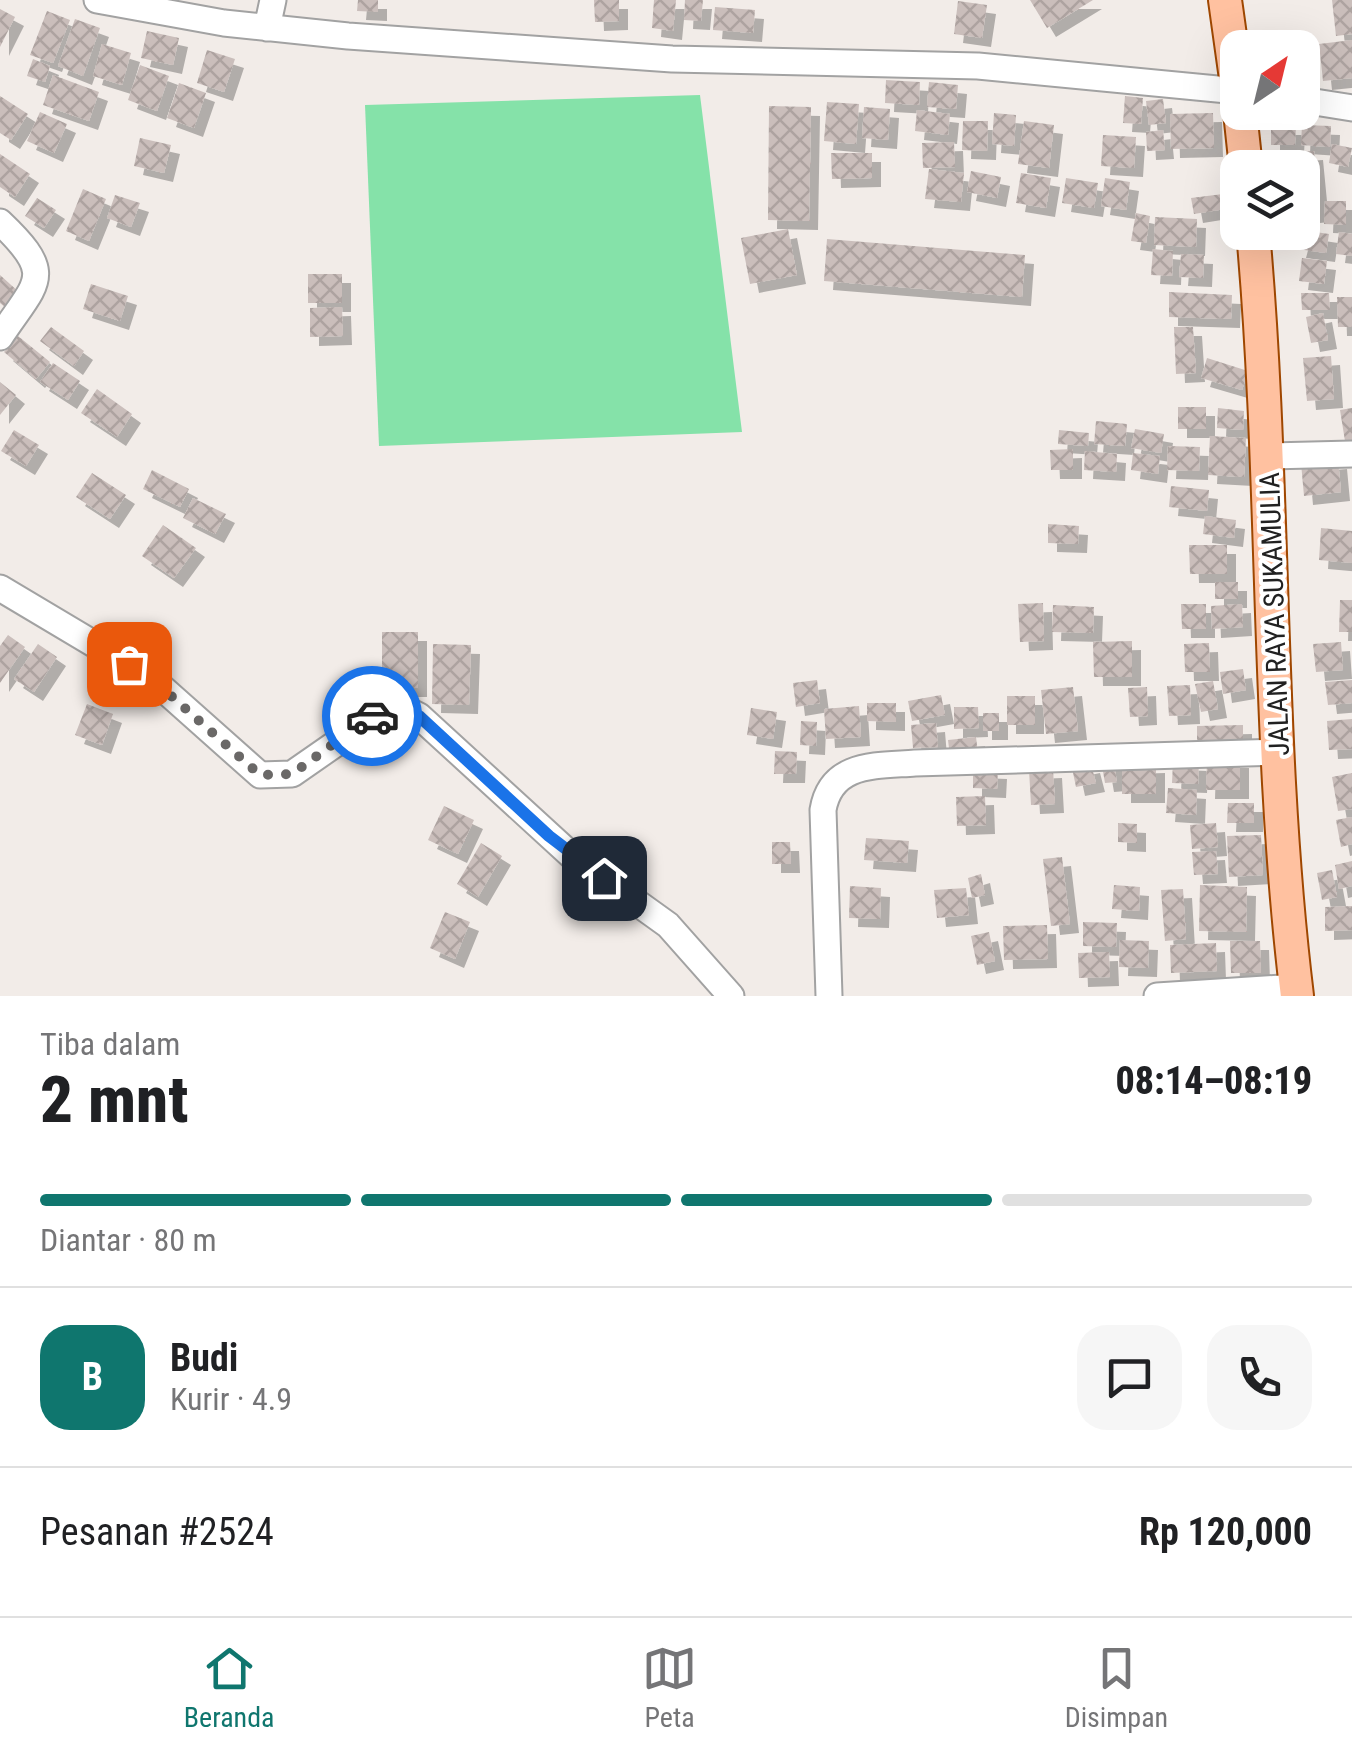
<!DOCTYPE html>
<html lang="id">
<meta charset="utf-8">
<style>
:root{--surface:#fff;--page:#f6f6f6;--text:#202124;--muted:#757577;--line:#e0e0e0;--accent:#0f766e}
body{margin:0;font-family:"Roboto Condensed",sans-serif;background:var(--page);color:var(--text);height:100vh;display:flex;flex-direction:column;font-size:38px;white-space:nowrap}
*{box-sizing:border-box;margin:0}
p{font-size:32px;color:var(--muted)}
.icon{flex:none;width:55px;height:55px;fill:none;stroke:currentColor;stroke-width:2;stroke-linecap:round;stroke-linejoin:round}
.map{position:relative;height:996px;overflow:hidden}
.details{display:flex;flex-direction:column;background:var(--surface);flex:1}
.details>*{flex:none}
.needle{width:65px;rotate:35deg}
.tools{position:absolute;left:1220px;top:30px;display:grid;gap:20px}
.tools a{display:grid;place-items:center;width:100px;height:100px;border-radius:20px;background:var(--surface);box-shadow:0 10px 40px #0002;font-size:50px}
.pin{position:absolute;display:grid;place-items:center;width:85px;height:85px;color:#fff;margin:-42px;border-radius:20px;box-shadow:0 5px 15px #0006}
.courier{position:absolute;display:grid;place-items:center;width:100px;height:100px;margin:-50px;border:8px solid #1a73e8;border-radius:50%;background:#fff;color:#222;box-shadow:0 2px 12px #0007}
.overview em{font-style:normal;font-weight:800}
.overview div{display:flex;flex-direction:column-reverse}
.overview{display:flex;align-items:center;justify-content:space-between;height:170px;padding:0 40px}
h1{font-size:65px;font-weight:800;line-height:75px}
.bar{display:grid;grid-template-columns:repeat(4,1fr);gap:15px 10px;align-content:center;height:120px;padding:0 40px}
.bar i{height:12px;border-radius:8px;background:var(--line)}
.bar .current{background:var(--accent)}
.bar p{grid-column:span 4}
.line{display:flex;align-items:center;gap:25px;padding:0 40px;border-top:2px solid var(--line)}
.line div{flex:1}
.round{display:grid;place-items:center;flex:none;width:105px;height:105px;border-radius:30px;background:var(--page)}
.tab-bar{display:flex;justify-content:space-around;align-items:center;height:140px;border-top:2px solid var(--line);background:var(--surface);font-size:28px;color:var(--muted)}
.tab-bar a{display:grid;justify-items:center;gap:5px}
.tab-bar .current{color:var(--accent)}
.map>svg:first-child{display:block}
.pitch{fill:#85e2a9}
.building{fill:url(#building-cross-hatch);filter:url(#shadow)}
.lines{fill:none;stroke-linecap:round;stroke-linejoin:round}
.minor-casing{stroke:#a2a2a2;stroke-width:29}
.major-casing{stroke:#9f4700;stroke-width:36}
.minor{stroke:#fff;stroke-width:25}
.major{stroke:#ffc1a0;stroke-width:32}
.done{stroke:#6a6867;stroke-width:10;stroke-dasharray:0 18}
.route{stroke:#1a73e8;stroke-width:12}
.labels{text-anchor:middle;stroke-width:8;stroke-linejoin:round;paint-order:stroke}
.street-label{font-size:28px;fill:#212121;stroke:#fff}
</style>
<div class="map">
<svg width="1352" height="996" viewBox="0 0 1352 996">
<defs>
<pattern id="building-cross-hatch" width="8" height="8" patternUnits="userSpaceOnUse" patternTransform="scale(2.5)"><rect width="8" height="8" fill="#cabebb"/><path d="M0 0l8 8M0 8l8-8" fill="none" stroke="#ada3a0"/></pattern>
<filter id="shadow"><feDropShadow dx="9" dy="9" stdDeviation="0" flood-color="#0004"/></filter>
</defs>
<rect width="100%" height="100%" fill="#f2ece8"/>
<!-- pitch -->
<path class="pitch" d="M700,95l42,337 -363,14 -14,-341z"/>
<!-- building -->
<path class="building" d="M358,0h20v12l-21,-1z
M594,0h25v21l-24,1z
M654,0h22l-3,31 -21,-3z
M685,0h18l-2,21 -17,-1z
M1030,0h63l-46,28z
M1332,0h20v34l-16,2z
M958,1l29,4 -5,33 -28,-4z
M715,7l40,3 -2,23 -40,-3z
M0,9l15,8 -15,30z
M47,11l23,9 -17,43 -23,-8z
M75,19l25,9 -17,48 -25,-10z
M147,31l32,7 -6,27 -32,-7z
M1352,40v38l-29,3 -4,-37z
M102,44l29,9 -9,32 -29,-9z
M207,50l28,9 -11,33 -27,-9z
M33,59l17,7 -5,16 -18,-6z
M140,65l29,11 -12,35 -29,-11z
M53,75l46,17 -10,29 -46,-16z
M886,80l34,2 -1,23 -34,-2z
M929,82l29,3 -2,24 -29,-2z
M179,83l27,10 -12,35 -27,-10z
M0,96l28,18 -17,26 -11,-7z
M1125,96l18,2 -2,26 -18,-1z
M1163,99l3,24 -17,2 -3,-24z
M827,102l32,2 -3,40 -32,-3z
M769,106l42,1 -2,114 -41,-1z
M864,107l26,2 -2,31 -26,-2z
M917,110l33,4 -2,21 -33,-4z
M40,112l27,12 -13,29 -27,-12z
M994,113l22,2 -2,31 -22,-2z
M1213,113l1,35 -43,1 -1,-35z
M963,121h25l-1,30 -25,-1z
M1024,121l30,4 -5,43 -31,-4z
M1302,125l29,1 -1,21 -29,-2z
M1271,126h25l-1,19h-24z
M1163,130l2,20 -18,1 -1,-19z
M1103,135l33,2 -2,31 -33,-2z
M140,138l31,7 -7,28 -30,-7z
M954,142l1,25 -32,1 -1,-25z
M1332,144l20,4 -4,19 -19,-4z
M1314,151l6,62 -18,2v-47h-17l-1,-15z
M831,153h41v25l-40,1z
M0,154l30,20 -15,23 -15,-10z
M929,169l35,4 -3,29 -36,-3z
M971,171l30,6 -4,21 -30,-6z
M1021,173l30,5 -5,30 -30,-5z
M1066,178l32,5 -4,25 -32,-5z
M1105,178l25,4 -4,28 -25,-4z
M83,189l23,10 -17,42 -23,-10z
M1223,194l2,15 -31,5 -3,-16z
M115,195l25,8 -9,24 -24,-9z
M37,198l19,12 -12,18 -19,-12z
M1325,201h21v24l-22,-1z
M1136,213l14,3 -4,27 -15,-2z
M1155,217l42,2 -1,28 -42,-2z
M788,229l9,46 -47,9 -9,-46z
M1302,230l27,4 -3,19 -29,-4z
M1339,232l13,2v22l-16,-2z
M827,239l198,16 -3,42 -198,-16z
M1153,249l20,2 -1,25 -21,-1z
M1181,254l23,1 -1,23 -24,-1z
M1302,258l25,3 -3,23 -25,-3z
M308,274h34v29h-34z
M0,275l20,18 -14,15 -6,-5z
M91,284l37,12 -8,25 -37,-12z
M1169,292l63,3 -1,24 -62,-2z
M1301,293h28l1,17h-28z
M1337,297h15v30h-14z
M342,307l1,29 -33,1v-29z
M1323,313l5,27 -17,3 -5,-26z
M51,327l33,24 -10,15 -34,-25z
M1174,327h19l3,46 -20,1z
M18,336l32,26 -14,17 -32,-27z
M1331,356l3,43 -27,2 -4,-43z
M1207,358l41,13 -6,19 -41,-12z
M53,363l27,18 -12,19 -28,-18z
M0,382l16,13 -16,20z
M97,389l35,25 -15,23 -36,-24z
M1178,407h28v22h-28z
M1218,408l26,3 -1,19 -26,-2z
M1352,408v32l-7,1 -5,-31z
M1096,421l31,3 -2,22 -31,-2z
M1135,429l29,5 -3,19 -30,-5z
M14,430l25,15 -13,21 -25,-15z
M1059,430l30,3 -1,13 -30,-2z
M1210,436l36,2 -2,39 -36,-2z
M1168,446l32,1 -1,24 -32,-1z
M1073,449v21h-22l-1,-20z
M1085,451l32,3 -1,18 -32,-2z
M1133,453l27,3 -2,18 -27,-4z
M1338,460l3,32 -37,4 -3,-33z
M152,470l37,19 -9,18 -37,-18z
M92,473l34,22 -16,24 -34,-22z
M1171,486l38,4 -2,21 -38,-4z
M193,498l33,16 -11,20 -32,-16z
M1205,516l31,4 -2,18 -31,-4z
M1048,524l31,2 -1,18 -30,-1z
M163,525l33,23 -22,30 -32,-22z
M1321,528l31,3v32l-33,-3z
M1189,545h38v29h-37z
M1215,582h23v17h-23z
M1340,600h12v32h-13z
M1043,603l1,38 -24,1 -2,-38z
M1181,604h25v25h-24z
M1242,604l1,23 -31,2 -1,-23z
M1053,605l41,2 -1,26 -41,-1z
M382,632h36v56h-36z
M8,635l17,12 -25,36v-37z
M1132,641v36h-38l-1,-35z
M1341,642l2,28 -27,2 -3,-28z
M1209,643l1,29h-25l-1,-28z
M38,644l19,13 -23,35 -20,-13z
M433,644l38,1 -2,60 -37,-1z
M1243,669l3,21 -23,4 -3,-22z
M817,680l3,23 -24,4 -3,-24z
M1352,680v23l-24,2 -3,-23z
M1213,681l5,28 -17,3 -6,-28z
M1190,685l1,30 -22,1 -2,-30z
M1073,687l5,44 -32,3 -5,-44z
M1147,687l1,29 -18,1 -2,-29z
M941,695l4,20 -33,6 -4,-20z
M1007,696h28v29h-28z
M867,703h29v19l-29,-1z
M87,704l26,10 -11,31 -27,-10z
M859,706l2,31 -35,2 -2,-30z
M954,707h24l1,21 -25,1z
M751,708l26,4 -4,27 -26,-4z
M983,713h16v18h-16z
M1352,719v30l-23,1 -2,-29z
M801,721l16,1 -1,24 -16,-1z
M936,723l2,24 -25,1 -2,-23z
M1243,725v19l-46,2v-20z
M976,737l2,16 -28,3 -2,-16z
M775,751l22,1 -1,22h-22z
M1207,758l33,1v31h-34z
M1113,759l4,23 -12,1 -4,-23z
M1173,761l26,1 -1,22 -26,-1z
M1091,764l5,19 -20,4 -4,-19z
M1156,764v30h-34v-29z
M973,769l25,1 -1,19 -24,-1z
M1053,769l2,35 -24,1 -2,-35z
M1352,773v36l-14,2 -6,-34z
M1168,788l29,2 -1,25 -30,-2z
M985,796l1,29 -29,1 -1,-29z
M1228,803h26v20h-27z
M444,806l30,14 -16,34 -30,-14z
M1352,817v27l-11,3 -5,-27z
M1118,823l19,1v19l-19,-1z
M1216,823l2,24 -26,2 -2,-24z
M1261,835l2,40 -34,2 -2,-41z
M866,838l43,3 -2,22 -43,-3z
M772,842h18l1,22h-19z
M481,843l21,13 -24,41 -21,-13z
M1216,851l2,23 -24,1 -2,-23z
M1062,857l8,67 -19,2 -8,-67z
M1352,861v25l-13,3 -4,-24z
M1332,870l5,27 -15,3 -5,-27z
M981,874l4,21 -13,3 -4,-20z
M1114,885l26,2 -1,24 -27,-2z
M1200,885l47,2 -1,45 -47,-1z
M850,886l31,2 -1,31 -31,-1z
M966,888l3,27 -32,3 -3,-28z
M1183,889l3,50 -21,2 -4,-51z
M1352,906v24l-27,1v-24z
M445,912l25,10 -15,37 -25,-11z
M1083,922l34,1 -1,24 -33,-1z
M1047,925l1,34 -44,1 -1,-34z
M989,932l6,29 -18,4 -6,-29z
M1120,940l29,1 -1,27 -29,-1z
M1230,941h30l1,32h-30z
M1216,943l1,28 -46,2 -1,-28z
M1109,952l1,25 -31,1 -1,-25z"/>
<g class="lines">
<defs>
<path id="minor" d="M97,0l127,23 124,13 324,23 306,7 260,25
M267,28l6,-28
M1302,100l50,8
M0,222c57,54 37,59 0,115
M1269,456l83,-2
M0,588l151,90 109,97 32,-1 95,-66h16l16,8 153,140 96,69 63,71
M829,996l-6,-186c8,-48 53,-44 92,-47l363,-11
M1157,996l139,-9"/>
<path id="major" d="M1225,0l13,93
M1240,112l6,56
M1253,232c23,254 13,511 44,764"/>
</defs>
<!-- minor casing -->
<use href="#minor" class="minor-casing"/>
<!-- major casing -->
<use href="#major" class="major-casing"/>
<!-- minor -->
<use href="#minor" class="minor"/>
<!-- major -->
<use href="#major" class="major"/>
</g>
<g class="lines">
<!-- done -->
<path class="done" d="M129,664l22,14 109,97 32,-1 80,-58"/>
<!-- route -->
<path class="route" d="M372,716c18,-9 29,-9 47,0l130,120 55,42"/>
</g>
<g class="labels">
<!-- street labels -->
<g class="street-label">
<text transform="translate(1274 614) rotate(-92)" y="10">JALAN RAYA SUKAMULIA</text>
</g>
</g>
</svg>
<div class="tools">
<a><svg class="needle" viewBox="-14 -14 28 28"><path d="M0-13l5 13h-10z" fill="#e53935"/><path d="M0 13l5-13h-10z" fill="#757577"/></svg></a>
<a><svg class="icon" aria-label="layers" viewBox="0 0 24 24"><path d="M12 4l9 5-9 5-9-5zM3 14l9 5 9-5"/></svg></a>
</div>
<div class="pin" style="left:129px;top:664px;background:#ea580c"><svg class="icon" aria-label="bag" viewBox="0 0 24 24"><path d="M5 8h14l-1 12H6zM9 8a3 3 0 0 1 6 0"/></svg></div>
<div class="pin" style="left:604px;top:878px;background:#1f2937"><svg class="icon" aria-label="home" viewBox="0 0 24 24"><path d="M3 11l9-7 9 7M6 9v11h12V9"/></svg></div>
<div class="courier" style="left:372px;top:716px"><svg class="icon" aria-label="car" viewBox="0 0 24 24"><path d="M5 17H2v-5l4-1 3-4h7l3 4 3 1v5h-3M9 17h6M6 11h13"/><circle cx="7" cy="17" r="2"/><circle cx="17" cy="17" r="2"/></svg></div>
</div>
<section class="details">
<div class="overview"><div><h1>2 mnt</h1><p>Tiba dalam</p></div><em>08:14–08:19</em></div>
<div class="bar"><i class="current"></i><i class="current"></i><i class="current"></i><i></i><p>Diantar · 80 m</p></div>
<div class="line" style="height:180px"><b class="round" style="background:var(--accent);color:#fff">B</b><div><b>Budi</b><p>Kurir · 4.9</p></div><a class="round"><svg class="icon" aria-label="chat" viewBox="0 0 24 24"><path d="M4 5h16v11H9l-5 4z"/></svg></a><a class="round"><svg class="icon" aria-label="phone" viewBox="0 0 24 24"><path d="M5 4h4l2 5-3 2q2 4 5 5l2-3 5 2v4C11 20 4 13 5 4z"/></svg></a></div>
<div class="line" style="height:130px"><div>Pesanan #2524</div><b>Rp 120,000</b></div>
</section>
<nav class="tab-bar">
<a class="current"><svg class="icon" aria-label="home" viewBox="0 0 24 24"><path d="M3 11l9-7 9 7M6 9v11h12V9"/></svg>Beranda</a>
<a><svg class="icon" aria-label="map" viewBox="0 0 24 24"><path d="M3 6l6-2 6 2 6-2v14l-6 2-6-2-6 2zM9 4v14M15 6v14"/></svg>Peta</a>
<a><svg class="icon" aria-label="saved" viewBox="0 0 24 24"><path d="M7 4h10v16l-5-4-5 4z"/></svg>Disimpan</a>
</nav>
